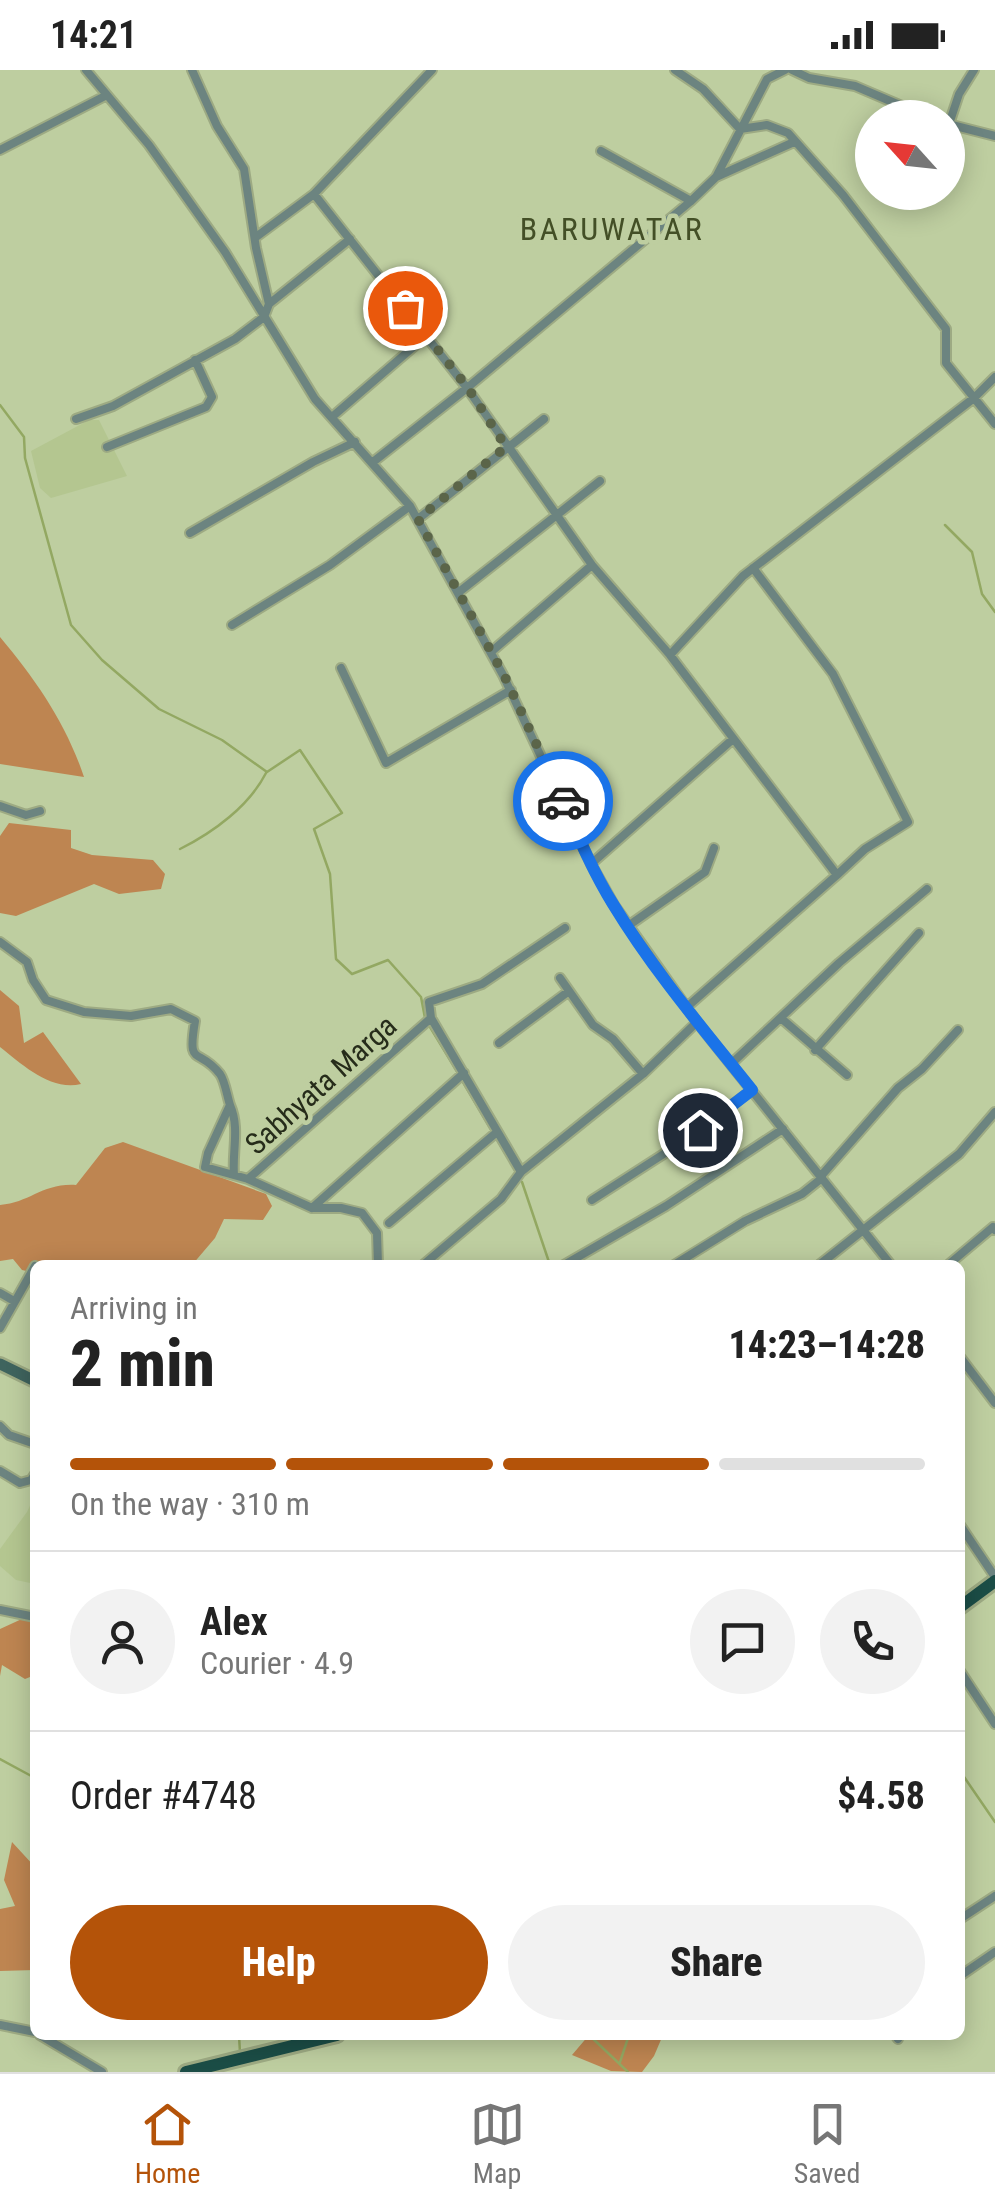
<!DOCTYPE html>
<meta charset="utf-8">
<style>
:root{--surface:#fff;--page:#f2f2f2;--text:#222;--muted:#767676;--line:#e0e0e0;--accent:#b45309}
body{margin:0;font-family:"Roboto Condensed",sans-serif;background:var(--page);color:var(--text);height:100vh;display:flex;flex-direction:column;font-size:38px;white-space:nowrap}
*{box-sizing:border-box;margin:0}
p{font-size:32px;color:var(--muted)}
.icon{flex:none;width:55px;height:55px;fill:none;stroke:currentColor;stroke-width:2;stroke-linecap:round;stroke-linejoin:round}
.map{position:relative;flex:1;overflow:hidden}
.panel{position:absolute;left:30px;top:1190px;width:935px;height:780px;display:flex;flex-direction:column;background:var(--surface);border-radius:15px;box-shadow:0 5px 25px #0003}
.panel>*{flex:none}
.needle{width:65px;rotate:297deg}
.fabs{position:absolute;left:855px;top:30px;display:grid;gap:20px}
.fabs a{display:grid;place-items:center;width:110px;height:110px;border-radius:50%;background:var(--surface);box-shadow:0 5px 25px #0003;font-size:50px}
.pin{position:absolute;display:grid;place-items:center;width:85px;height:85px;color:#fff;margin:-42px;border:5px solid #fff;border-radius:50%;box-shadow:0 2px 10px #0007}
.courier{position:absolute;display:grid;place-items:center;width:100px;height:100px;margin:-50px;border:8px solid #1a73e8;border-radius:50%;background:#fff;color:#222;box-shadow:0 2px 12px #0007}
.head em{font-style:normal;font-weight:800}
.head div{display:flex;flex-direction:column-reverse}
.head{display:flex;align-items:center;justify-content:space-between;height:170px;padding:0 40px}
h1{font-size:65px;font-weight:800;line-height:75px}
.bar{display:grid;grid-template-columns:repeat(4,1fr);gap:15px 10px;align-content:center;height:120px;padding:0 40px}
.bar i{height:12px;border-radius:8px;background:var(--line)}
.bar .selected{background:var(--accent)}
.bar p{grid-column:span 4}
.line{display:flex;align-items:center;gap:25px;padding:0 40px;border-top:2px solid var(--line)}
.line div{flex:1}
.round{display:grid;place-items:center;flex:none;width:105px;height:105px;border-radius:52px;background:var(--page)}
.cta{display:flex;gap:20px;margin-top:auto;padding:20px 40px}
.cta a{flex:1;height:115px;border-radius:60px;background:var(--accent);color:#fff;font-size:40px;font-weight:800;line-height:115px;text-align:center}
.cta a+a{background:var(--page);color:var(--text)}
.status{display:flex;justify-content:space-between;align-items:center;height:70px;padding:0 50px;background:var(--surface);direction:ltr}
.status svg{height:28px;fill:currentColor}
.dock{display:flex;justify-content:space-around;align-items:center;height:140px;border-top:2px solid var(--line);background:var(--surface);font-size:28px;color:var(--muted)}
.dock a{display:grid;justify-items:center;gap:5px}
.dock .selected{color:var(--accent)}
.map>svg:first-child{display:block}
.built{fill:#b4c690}
.forest{fill:#be8551}
.lines{fill:none;stroke-linecap:round;stroke-linejoin:round}
.stream{stroke:#93a862;stroke-width:2.5}
.street-casing{stroke:#9daa83;stroke-width:12}
.secondary-casing{stroke:#9daa83;stroke-width:16}
.primary-casing{stroke:#9daa83;stroke-width:18}
.street{stroke:#6c8480;stroke-width:8}
.secondary{stroke:#3f645e;stroke-width:11}
.primary{stroke:#1b4d46;stroke-width:12}
.done{stroke:#5b6549;stroke-width:10;stroke-dasharray:0 18}
.route{stroke:#1a73e8;stroke-width:12}
.labels{text-anchor:middle;stroke-width:9;stroke-linejoin:round;paint-order:stroke}
.street-label{font-size:30px;fill:#262c1a;stroke:#becea0}
.neighbourhood-label{font-size:32px;letter-spacing:2.5px;fill:#434f26;stroke:#becea0}
</style>
<div class="status"><b>14:21</b><svg viewBox="0 0 49 12"><path d="M0 12V9h3v3zM5 12V6h3v6zM10 12V3h3v9zM15 12V0h3v12zM26 1h20v11H26zM47 4h2v5h-2z"/></svg></div>
<div class="map">
<svg width="995" height="2002" viewBox="0 0 995 2002">
<rect width="100%" height="100%" fill="#becea0"/>
<!-- built -->
<path class="built" d="M89,350h10l28,56 -76,22 -11,-10 -9,-37z
M35,1425v89l-19,-4 -16,-14v-17l27,-37z"/>
<!-- forest -->
<path class="forest" d="M0,567c36,43 66,86 84,140l-84,-13z
M9,753l62,7v18l21,7 61,5 12,14 -4,15 -42,5 -25,-10 -78,32 -16,-3v-77z
M0,920l19,16 5,37 19,-11 38,52c-31,7 -58,-19 -81,-37z
M123,1072l143,52 6,12 -9,14 -39,-1 -9,19 -23,27h-157v8l-13,-3 -9,-11 -13,2v-56c30,-2 42,-22 76,-20l29,-37z
M24,1548l11,1v56l-10,4 -23,-14 -2,11v-47z
M12,1772l23,25v103l-35,1v-62l15,-3 -11,-26z
M589,1965h74l-9,21 -12,16 -31,-1 -39,-16z"/>
<g class="lines">
<!-- stream -->
<path class="stream" d="M0,335l24,32 1,21 46,167 31,35 57,49 63,31 45,32 33,-22 42,63 -28,16 16,45 6,85 16,15 36,-14 33,37 4,21
M945,455l27,27 10,42 13,18
M180,779c34,-17 69,-43 86,-76
M430,957l28,46
M463,1012l29,49
M498,1071l9,15
M522,1112l28,83
M0,1689l35,19
M960,1701l35,51
M239,1965l1,18
M589,1965l39,37
M620,1992l9,-27"/>
<defs>
<path id="street" d="M86,0l63,75 76,107 90,147 95,107 93,169 88,189 23,41 83,117 194,243
M675,0l28,19 37,40 27,-4 21,8 55,62 103,134v34l49,61
M792,0l17,8 46,8 75,32
M948,54l47,12
M949,54l10,-30 15,-24
M0,80l107,-55
M601,81l90,50
M716,107l78,-35
M314,124l153,194 125,177 78,90 167,220 -150,132
M256,167l58,-43 118,-124
M269,234l81,-65
M332,347l86,-74 5,-12
M76,349l37,-13 122,-67 29,-22 5,-13 -13,-56 -12,-79 -27,-43 -25,-56
M107,377l99,-40 6,-10 -17,-37
M373,392l94,-74 224,-187 25,-24 51,-98 18,-9
M418,449l126,-100
M190,463l123,-71 42,-20
M753,498l80,106 75,148 -43,27 -28,26
M459,522l141,-111
M232,555l98,-60 80,-59
M491,582l101,-87
M670,585l73,-79 231,-178 21,-21
M341,598l45,95 125,-73
M0,736l26,9 14,-4
M591,794l142,-125
M628,856l77,-54 9,-24
M0,872l27,20 6,18 13,20 38,12 47,4 40,-7 24,12c-8,48 3,25 25,53 5,7 7,22 10,31l-22,48 -3,14 43,12 64,29h29l21,5 15,20 1,32
M560,908l33,47 20,14 30,35
M431,948l-2,-16 53,-18 83,-56
M782,949l65,56
M499,973l70,-52
M815,980l104,-117
M731,994l108,-101 88,-74
M230,1035c10,23 2,46 4,70
M821,1106l77,-88 24,-19 36,-39
M248,1109l183,-161 90,154 122,-98 54,-52
M592,1130l95,-61 65,-49
M312,1138l152,-135
M389,1153l108,-91
M423,1195l78,-66 20,-27
M564,1195l102,-59 117,-77
M674,1195l71,-44 57,-27 20,-16
M819,1195l140,-111 36,-42
M948,1195l45,-38 2,3
M0,1223l14,8
M0,1258l35,-62
M960,1287l35,46
M0,1356l9,9 26,9
M0,1401l20,12 11,-3 4,-6
M960,1455l35,52
M0,1540l35,7
M960,1601l35,53
M960,1849l35,-23
M960,1906l35,-24
M0,1955l35,7
M40,1965l62,37
M895,1965l3,4"/>
<path id="secondary" d="M0,1294l35,17"/>
<path id="primary" d="M960,1537l35,-26
M186,2002l151,-37"/>
</defs>
<!-- street casing -->
<use href="#street" class="street-casing"/>
<!-- secondary casing -->
<use href="#secondary" class="secondary-casing"/>
<!-- primary casing -->
<use href="#primary" class="primary-casing"/>
<!-- street -->
<use href="#street" class="street"/>
<!-- secondary -->
<use href="#secondary" class="secondary"/>
<!-- primary -->
<use href="#primary" class="primary"/>
</g>
<g class="lines">
<!-- done -->
<path class="done" d="M405,238l63,80 38,59 -88,72 86,156 59,126"/>
<!-- route -->
<path class="route" d="M563,731c15,35 30,71 50,103 40,66 91,126 139,186l-52,40"/>
</g>
<g class="labels">
<!-- street labels -->
<g class="street-label">
<text transform="translate(321 1015) rotate(-42)" y="10">Sabhyata Marga</text>
</g>
<!-- neighbourhood labels -->
<g class="neighbourhood-label">
<text x="612" y="170">BARUWATAR</text>
</g>
</g>
</svg>
<div class="fabs">
<a><svg class="needle" viewBox="-14 -14 28 28"><path d="M0-13l5 13h-10z" fill="#e53935"/><path d="M0 13l5-13h-10z" fill="#767676"/></svg></a>
</div>
<div class="pin" style="left:405px;top:238px;background:#ea580c"><svg class="icon" aria-label="bag" viewBox="0 0 24 24"><path d="M5 8h14l-1 12H6zM9 8a3 3 0 0 1 6 0"/></svg></div>
<div class="pin" style="left:700px;top:1060px;background:#1f2937"><svg class="icon" aria-label="home" viewBox="0 0 24 24"><path d="M3 11l9-7 9 7M6 9v11h12V9"/></svg></div>
<div class="courier" style="left:563px;top:731px"><svg class="icon" aria-label="car" viewBox="0 0 24 24"><path d="M5 17H2v-5l4-1 3-4h7l3 4 3 1v5h-3M9 17h6M6 11h13"/><circle cx="7" cy="17" r="2"/><circle cx="17" cy="17" r="2"/></svg></div>
<section class="panel">
<div class="head"><div><h1>2 min</h1><p>Arriving in</p></div><em>14:23–14:28</em></div>
<div class="bar"><i class="selected"></i><i class="selected"></i><i class="selected"></i><i></i><p>On the way · 310 m</p></div>
<div class="line" style="height:180px"><a class="round"><svg class="icon" aria-label="person" viewBox="0 0 24 24"><circle cx="12" cy="8" r="4"/><path d="M4 21q1-7 8-7t8 7"/></svg></a><div><b>Alex</b><p>Courier · 4.9</p></div><a class="round"><svg class="icon" aria-label="chat" viewBox="0 0 24 24"><path d="M4 5h16v11H9l-5 4z"/></svg></a><a class="round"><svg class="icon" aria-label="phone" viewBox="0 0 24 24"><path d="M5 4h4l2 5-3 2q2 4 5 5l2-3 5 2v4C11 20 4 13 5 4z"/></svg></a></div>
<div class="line" style="height:130px"><div>Order #4748</div><b>$4.58</b></div>
<div class="cta"><a>Help</a><a>Share</a></div>
</section>
</div>
<nav class="dock">
<a class="selected"><svg class="icon" aria-label="home" viewBox="0 0 24 24"><path d="M3 11l9-7 9 7M6 9v11h12V9"/></svg>Home</a>
<a><svg class="icon" aria-label="map" viewBox="0 0 24 24"><path d="M3 6l6-2 6 2 6-2v14l-6 2-6-2-6 2zM9 4v14M15 6v14"/></svg>Map</a>
<a><svg class="icon" aria-label="saved" viewBox="0 0 24 24"><path d="M7 4h10v16l-5-4-5 4z"/></svg>Saved</a>
</nav>
